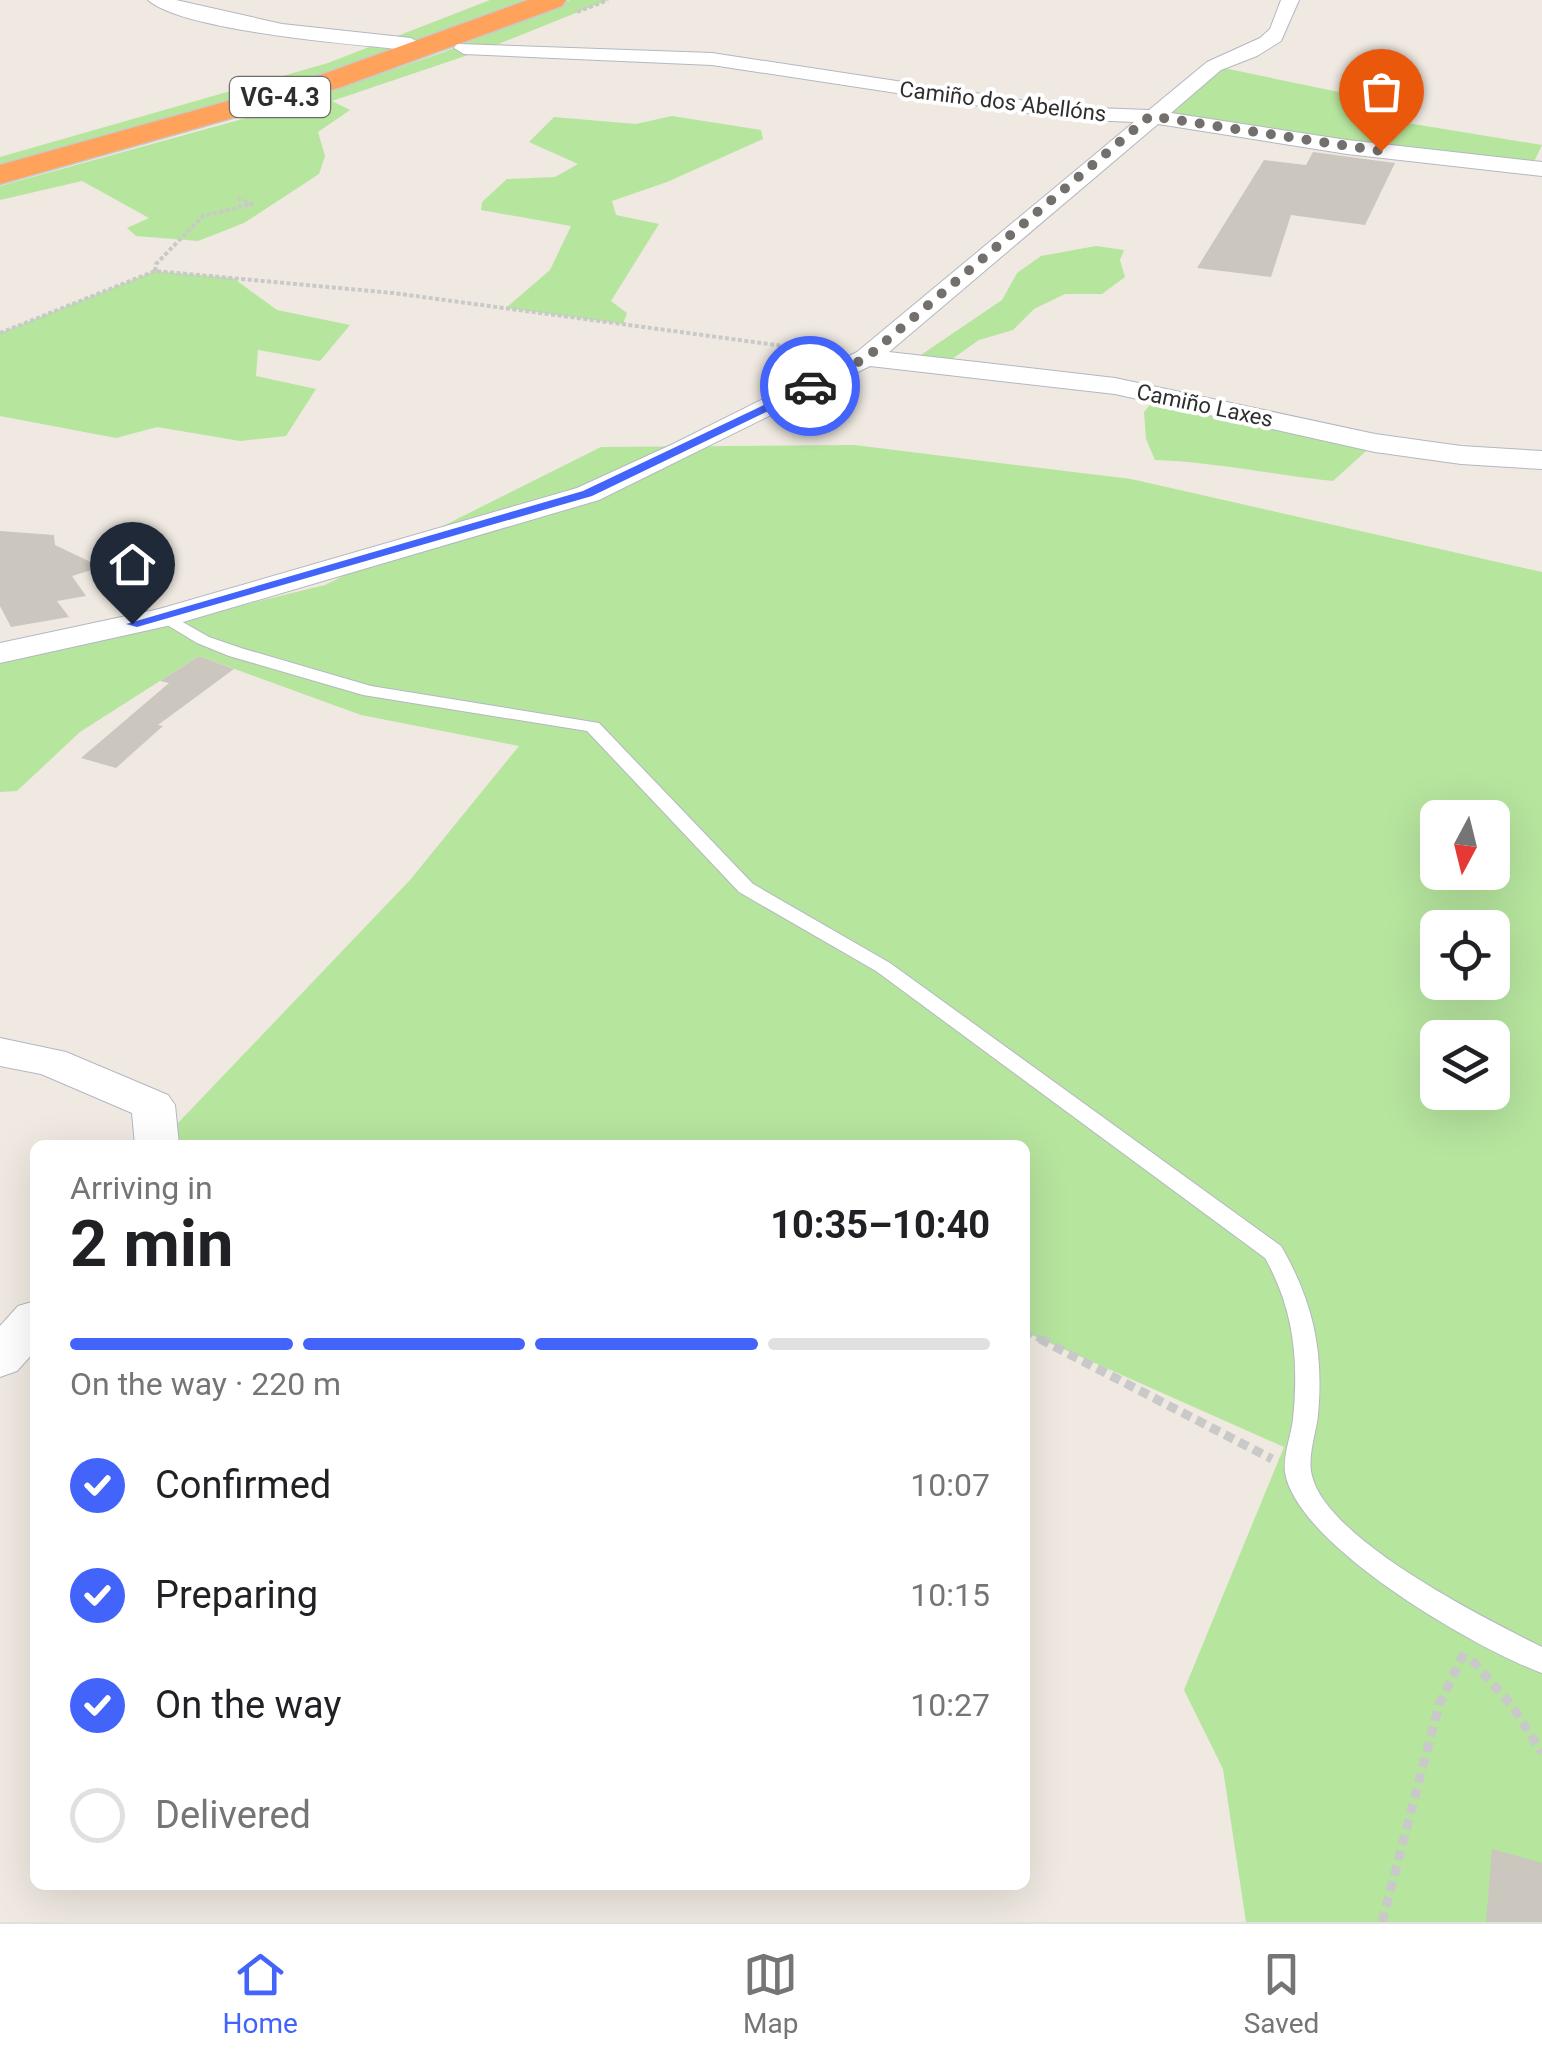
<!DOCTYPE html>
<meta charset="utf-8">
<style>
:root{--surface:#fff;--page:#f2f2f2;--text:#202124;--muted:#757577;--line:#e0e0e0;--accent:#4264fb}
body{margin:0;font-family:Roboto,sans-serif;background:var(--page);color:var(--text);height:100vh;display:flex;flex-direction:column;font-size:38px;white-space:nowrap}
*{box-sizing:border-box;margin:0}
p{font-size:32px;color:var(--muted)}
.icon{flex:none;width:55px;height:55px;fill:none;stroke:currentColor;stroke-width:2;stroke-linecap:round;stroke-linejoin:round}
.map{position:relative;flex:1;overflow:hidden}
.sheet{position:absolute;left:30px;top:1140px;width:1000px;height:750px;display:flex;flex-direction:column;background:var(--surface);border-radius:15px;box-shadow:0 10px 40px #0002}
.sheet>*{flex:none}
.needle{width:65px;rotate:187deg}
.fabs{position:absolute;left:1420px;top:800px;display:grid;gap:20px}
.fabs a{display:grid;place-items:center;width:90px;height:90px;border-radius:15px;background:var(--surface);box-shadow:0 10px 40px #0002;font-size:50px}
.pin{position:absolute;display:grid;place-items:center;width:85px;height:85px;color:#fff;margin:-102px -42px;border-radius:50% 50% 50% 0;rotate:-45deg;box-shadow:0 0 10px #0007}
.pin .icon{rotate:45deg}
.courier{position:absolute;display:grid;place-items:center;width:100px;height:100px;margin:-50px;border:8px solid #4264fb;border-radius:50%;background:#fff;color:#222;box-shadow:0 2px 12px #0007}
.summary em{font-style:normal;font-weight:700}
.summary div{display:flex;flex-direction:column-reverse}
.summary{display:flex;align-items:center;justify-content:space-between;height:170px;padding:0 40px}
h1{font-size:65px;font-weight:700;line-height:75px}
.bar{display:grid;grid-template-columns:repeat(4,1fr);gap:15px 10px;align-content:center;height:120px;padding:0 40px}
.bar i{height:12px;border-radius:8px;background:var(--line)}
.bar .current{background:var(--accent)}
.bar p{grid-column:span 4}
ol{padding:0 40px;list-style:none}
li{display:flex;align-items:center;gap:30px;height:110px}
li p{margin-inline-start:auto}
li .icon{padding:10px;border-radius:50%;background:var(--accent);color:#fff;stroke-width:4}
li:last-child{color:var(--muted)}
li i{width:55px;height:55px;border:5px solid var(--line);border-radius:50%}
.menu{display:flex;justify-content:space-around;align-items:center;height:140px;border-top:2px solid var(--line);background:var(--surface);font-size:28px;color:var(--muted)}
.menu a{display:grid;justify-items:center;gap:5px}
.menu .current{color:var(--accent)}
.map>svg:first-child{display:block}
.green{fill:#b6e59e;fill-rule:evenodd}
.building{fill:#cbc7bf}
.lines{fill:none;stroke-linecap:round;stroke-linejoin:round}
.lane-casing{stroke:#b4b7c1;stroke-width:2}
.street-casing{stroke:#b4b7c1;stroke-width:2}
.highway-casing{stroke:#c9c9c9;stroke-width:3}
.path-far2{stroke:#c9c9c9;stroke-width:4;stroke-dasharray:4 2.5;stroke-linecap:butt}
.path-far1{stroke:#c9c9c9;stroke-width:6;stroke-dasharray:8 5;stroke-linecap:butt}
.path{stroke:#c9c9c9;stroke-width:9;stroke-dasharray:10 6;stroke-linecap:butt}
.lane{fill:#fff;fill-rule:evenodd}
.street{fill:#fff;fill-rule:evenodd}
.highway{fill:#ffa35c;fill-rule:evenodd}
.route{fill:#4264fb}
.done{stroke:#726f6d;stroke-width:10;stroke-dasharray:0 18}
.labels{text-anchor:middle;stroke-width:8;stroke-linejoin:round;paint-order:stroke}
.far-street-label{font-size:22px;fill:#2e2e2e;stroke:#fff}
.shield{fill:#fff;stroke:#6d6d6d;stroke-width:2.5}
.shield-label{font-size:25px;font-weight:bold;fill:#2e2e2e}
</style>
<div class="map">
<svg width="1542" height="1922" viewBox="0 0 1542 1922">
<rect width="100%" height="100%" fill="#efe9e1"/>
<!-- green -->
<path class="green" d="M490,0h46l-144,55 -392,114v-12l328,-94z
M570,0h38l-122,49 -154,52 18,9 -32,22 7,24 -6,18 -75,49 -46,18 -62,-5 -9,-8 22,-10 -67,-37 -82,19v-14l275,-76 169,-58z
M1214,66l192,40 -11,15 147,24 -11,23 -381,-52z
M672,116l89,14 2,9 -96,43 -55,19 4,14 43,9 -48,77 16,12 -4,11 -117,-16 44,-38 21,-44 -90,-16 1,-8 25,-23 48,-2 23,-13 -49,-22 25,-25 82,7z
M1096,246l28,4 -4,10 5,17 -23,17h-37l-31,15 -21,21 -34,10 -37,26 -33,-3 93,-63 15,-27 24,-17z
M155,271l78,7 44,32 73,15 -30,36 -62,-11 -2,26 60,13 -30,47 -46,5 -83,-14 -41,11 -116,-22v-83z
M1179,399l196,44 -42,38c-60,-6 -117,-19 -178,-21l-9,-21 -2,-27 6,-7z
M854,445l277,34 411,93v1350h-296l-23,-153 -39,-79 100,-243 -259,-115v-187h-868l253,-265 109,-134 -158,-31 -162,-59 -119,76 -63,59 -17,1v-138l139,-24 186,-45 276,-138zM1438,818h54v54h-54zM1438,928h54v54h-54zM1438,1038h54v54h-54z"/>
<!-- building -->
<path class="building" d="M1313,152l82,11 -30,62 -74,-10 -20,62 -74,-9 67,-108 42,5z
M0,531l54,4 1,10 46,22 -29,9 14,20 -29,5 12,16 -58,10 -11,-21z
M199,656l35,13 -76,56 5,1 -47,42 -35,-10 88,-75 -9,-2z
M1492,1849l50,14v59h-56z"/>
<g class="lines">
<defs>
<path id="lane" d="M165,612l44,25 32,11 130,38 228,37 154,161 137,79 391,283c32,55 43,105 37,169 -2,19 -11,42 -6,61 16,64 172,142 230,171v26c-66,-24 -246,-128 -257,-201 -2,-17 6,-36 8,-53 6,-58 1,-110 -28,-161l-389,-287 -137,-79 -152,-161 -224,-36 -134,-39 -32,-13 -38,-23v-6z"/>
<path id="street" d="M148,0h28l106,24 129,14 10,6 -10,6c-53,-5 -229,-19 -263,-50z
M1281,0h18l-18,41 -24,15 -36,14 -50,43 176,27 195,22v14l-195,-22 -189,-30 -269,228 226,26 260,56 86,12 81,5v18l-81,-5 -86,-12 -260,-58 -245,-28 -271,134 -423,124 -176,39v-20l159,-34 418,-121 96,-44 184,-92 277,-230 -67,-3 -355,-54 -248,-11 -10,-6 3,-4 255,9 355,54 82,3 58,-48 53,-24 10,-9z
M0,1038l66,14 102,43 7,10 4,40h-44l-3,-32 -91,-39 -41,-8z
M35,1301v50l-18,20 -17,6v-51l18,-20z"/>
<path id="highway" d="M528,0h38l-4,6 -221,81 -341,97v-19l321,-90z"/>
</defs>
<!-- lane casing -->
<use href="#lane" class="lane-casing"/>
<!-- street casing -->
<use href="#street" class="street-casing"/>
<!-- highway casing -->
<use href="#highway" class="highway-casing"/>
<!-- path-far2 -->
<path class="path-far2" d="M577,12l31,-12
M155,271l1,-7 47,-48 49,-12 -15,-6
M0,333l155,-62 238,22 427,58"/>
<!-- path-far1 -->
<path class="path-far1" d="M1025,1332l20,10"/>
<!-- path -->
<path class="path" d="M1040,1339l232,120
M1472,1660l41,47 29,46
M1382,1922l57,-217 26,-54"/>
<!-- lane -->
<use href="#lane" class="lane"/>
<!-- street -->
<use href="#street" class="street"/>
<!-- highway -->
<use href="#highway" class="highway"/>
</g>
<!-- route -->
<path class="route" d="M810,383l4,6 -222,107 -455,131 -11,-3 457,-133z"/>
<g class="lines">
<!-- done -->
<path class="done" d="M810,386l56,-28 284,-242 231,35"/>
</g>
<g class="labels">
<!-- far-street labels -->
<g class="far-street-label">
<text transform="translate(1003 101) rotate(7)" y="8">Camiño dos Abellóns</text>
<text transform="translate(1205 405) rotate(12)" y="8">Camiño Laxes</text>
</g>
<!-- shield labels -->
<rect class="shield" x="230" y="77" width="100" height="40" rx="8"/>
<g class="shield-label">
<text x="280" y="106">VG-4.3</text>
</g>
</g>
</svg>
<div class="fabs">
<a><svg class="needle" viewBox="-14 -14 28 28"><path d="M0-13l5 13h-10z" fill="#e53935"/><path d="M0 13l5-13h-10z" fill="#757577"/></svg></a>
<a><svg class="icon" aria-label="locate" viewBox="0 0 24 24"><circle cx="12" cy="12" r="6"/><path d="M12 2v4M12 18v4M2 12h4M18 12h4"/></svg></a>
<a><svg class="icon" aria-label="layers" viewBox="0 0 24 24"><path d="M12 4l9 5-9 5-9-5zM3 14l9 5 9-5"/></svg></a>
</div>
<div class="pin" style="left:1381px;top:151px;background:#ea580c"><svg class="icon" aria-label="bag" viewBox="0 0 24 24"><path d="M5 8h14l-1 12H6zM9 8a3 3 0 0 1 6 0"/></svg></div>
<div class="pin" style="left:132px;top:624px;background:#1f2937"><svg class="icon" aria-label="home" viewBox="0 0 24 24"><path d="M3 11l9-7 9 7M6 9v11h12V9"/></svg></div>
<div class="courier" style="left:810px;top:386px"><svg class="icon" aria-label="car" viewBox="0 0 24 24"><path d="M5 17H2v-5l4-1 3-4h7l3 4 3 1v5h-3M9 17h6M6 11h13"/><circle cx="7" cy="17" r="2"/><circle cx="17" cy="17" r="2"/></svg></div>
<section class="sheet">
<div class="summary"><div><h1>2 min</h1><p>Arriving in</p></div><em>10:35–10:40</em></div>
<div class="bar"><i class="current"></i><i class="current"></i><i class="current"></i><i></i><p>On the way · 220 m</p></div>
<ol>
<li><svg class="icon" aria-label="check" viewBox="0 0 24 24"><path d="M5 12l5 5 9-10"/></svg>Confirmed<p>10:07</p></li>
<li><svg class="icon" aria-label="check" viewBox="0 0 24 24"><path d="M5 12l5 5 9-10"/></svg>Preparing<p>10:15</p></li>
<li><svg class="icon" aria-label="check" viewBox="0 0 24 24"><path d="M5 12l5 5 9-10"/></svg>On the way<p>10:27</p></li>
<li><i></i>Delivered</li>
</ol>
</section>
</div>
<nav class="menu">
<a class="current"><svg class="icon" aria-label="home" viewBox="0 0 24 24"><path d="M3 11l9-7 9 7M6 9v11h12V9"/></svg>Home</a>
<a><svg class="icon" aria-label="map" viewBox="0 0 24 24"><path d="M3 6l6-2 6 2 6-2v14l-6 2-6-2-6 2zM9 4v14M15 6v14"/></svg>Map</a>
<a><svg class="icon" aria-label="saved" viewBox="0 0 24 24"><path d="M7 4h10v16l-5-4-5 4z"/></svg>Saved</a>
</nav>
